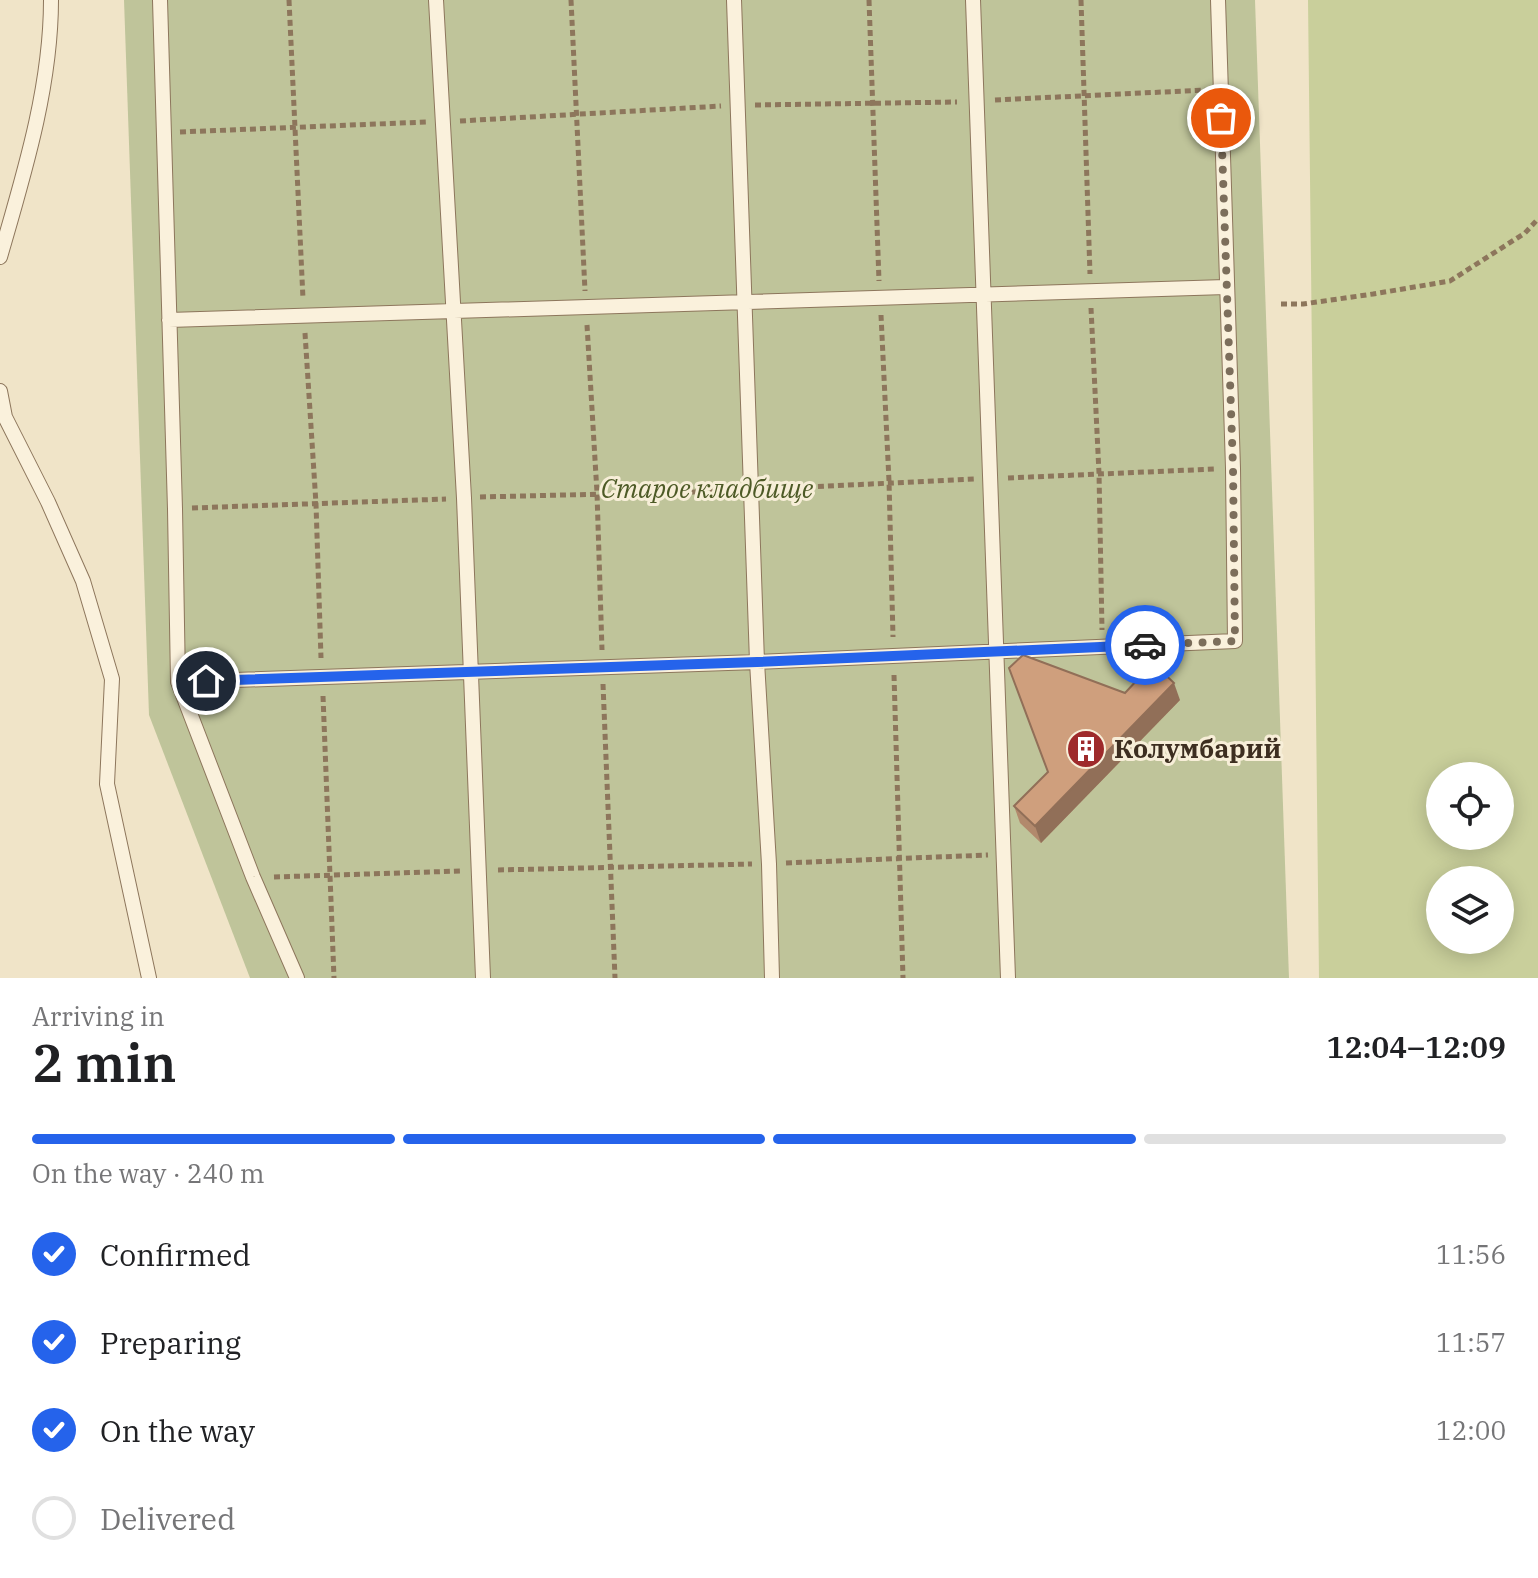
<!DOCTYPE html>
<meta charset="utf-8">
<style>
:root{--surface:#fff;--page:#f2f2f2;--text:#202124;--muted:#757577;--line:#e0e0e0;--accent:#2563eb}
body{margin:0;font-family:"IBM Plex Serif",serif;background:var(--page);color:var(--text);height:100vh;display:flex;flex-direction:column;font-size:30px;white-space:nowrap}
*{box-sizing:border-box;margin:0}
p{font-size:26px;color:var(--muted)}
.icon{flex:none;width:44px;height:44px;fill:none;stroke:currentColor;stroke-width:2;stroke-linecap:round;stroke-linejoin:round}
.map{position:relative;height:978px;overflow:hidden}
.drawer{display:flex;flex-direction:column;background:var(--surface);flex:1}
.drawer>*{flex:none}
.tools{position:absolute;left:1426px;top:762px;display:grid;gap:16px}
.tools a{display:grid;place-items:center;width:88px;height:88px;border-radius:50%;background:var(--surface);box-shadow:0 4px 20px #0003;font-size:40px}
.pin{position:absolute;display:grid;place-items:center;width:68px;height:68px;color:#fff;margin:-34px;border:4px solid #fff;border-radius:50%;box-shadow:0 2px 8px #0007}
.courier{position:absolute;display:grid;place-items:center;width:80px;height:80px;margin:-40px;border:6px solid #2563eb;border-radius:50%;background:#fff;color:#222;box-shadow:0 2px 10px #0007}
.headline em{font-style:normal;font-weight:600}
.headline div{display:flex;flex-direction:column-reverse}
.headline{display:flex;align-items:center;justify-content:space-between;height:136px;padding:0 32px}
h1{font-size:52px;font-weight:600;line-height:60px}
.bar{display:grid;grid-template-columns:repeat(4,1fr);gap:12px 8px;align-content:center;height:96px;padding:0 32px}
.bar i{height:10px;border-radius:6px;background:var(--line)}
.bar .active{background:var(--accent)}
.bar p{grid-column:span 4}
ol{padding:0 32px;list-style:none}
li{display:flex;align-items:center;gap:24px;height:88px}
li p{margin-inline-start:auto}
li .icon{padding:8px;border-radius:50%;background:var(--accent);color:#fff;stroke-width:4}
li:last-child{color:var(--muted)}
li i{width:44px;height:44px;border:4px solid var(--line);border-radius:50%}
.map>svg:first-child{display:block}
.green{fill:#c9cf9b;fill-rule:evenodd}
.cemetery{fill:#bfc49a}
.lines{fill:none;stroke-linecap:round;stroke-linejoin:round}
.lane-casing{stroke:#8d765c;stroke-width:16}
.path{stroke:#8d765c;stroke-width:5;stroke-dasharray:6 4;stroke-linecap:butt}
.lane{stroke:#faf1dc;stroke-width:14}
.wall{fill:#b2896c}
.shaded-wall{fill:#916f58}
.building{fill:#cf9f7d;stroke:#916f58;stroke-width:2}
.done{stroke:#7c6e5b;stroke-width:8;stroke-dasharray:0 14.4}
.route{stroke:#2563eb;stroke-width:10}
.labels{text-anchor:middle;stroke-width:6;stroke-linejoin:round;paint-order:stroke}
.park-label{font-size:26px;font-style:italic;fill:#4d5a26;stroke:#f7eed8}
.poi-label{font-size:26px;font-weight:bold;fill:#3d2e20;stroke:#f7eed8;text-anchor:start}
</style>
<div class="map">
<svg width="1538" height="978" viewBox="0 0 1538 978">
<rect width="100%" height="100%" fill="#f0e4c8"/>
<!-- green -->
<path class="green" d="M1308,0h230v978h-219zM1440,776h60v60h-60zM1440,880h60v60h-60z"/>
<!-- cemetery -->
<path class="cemetery" d="M124,0h1131l34,978h-1039l-101,-263z"/>
<g class="lines">
<defs>
<path id="lane" d="M160,0l15,509 3,173 75,195 44,101
M436,0l28,498 19,480
M734,0l23,662 12,202 3,114
M973,0l35,978
M0,257c24,-83 51,-170 51,-257
M169,320l1057,-33
M0,391l5,26 43,85 35,79 29,98 -5,105 42,194
M178,682l579,-20 478,-21 -2,-173 -15,-468"/>
</defs>
<!-- lane casing -->
<use href="#lane" class="lane-casing"/>
<!-- path -->
<path class="path" d="M289,0l14,299
M571,0l14,291
M869,0l10,281
M1081,0l9,274
M995,100l210,-10
M755,105l202,-3
M460,121l261,-15
M180,132l246,-10
M1281,304h22l70,-10 77,-13 75,-48 13,-14
M1091,308l8,165 3,157
M881,315l8,166 4,156
M587,325l10,168 5,157
M305,333l11,171 5,154
M1008,478l206,-9
M768,489l206,-10
M480,497l254,-6
M192,508l254,-9
M894,675l9,303
M603,684l12,294
M323,696l11,282
M786,863l202,-8
M498,870l254,-6
M274,877l186,-6"/>
<!-- lane -->
<use href="#lane" class="lane"/>
</g>
<!-- wall -->
<path class="wall" d="M1125,693l55,7 -139,143 -21,-20 -6,-17z"/>
<!-- shaded-wall -->
<path class="shaded-wall" d="M1174,683l6,17 -139,143 -6,-17z"/>
<!-- building -->
<path class="building" d="M1023,655l102,38 28,-30 21,20 -139,143 -21,-20 34,-34 -39,-104z"/>
<g class="lines">
<!-- done -->
<path class="done" d="M1145,645l90,-4 -2,-173 -12,-350"/>
<!-- route -->
<path class="route" d="M206,681l551,-19 388,-17"/>
</g>
<!-- icons -->
<defs>
<symbol id="building-disc" viewBox="-11 -11 22 22"><circle r="9.5" fill="#9e2a2b" stroke="#f7eed8"/><path d="M-4-6H4V6H1V3H-1V6H-4ZM-2.5-4.3h1.7v1.8h-1.7ZM.8-4.3h1.7v1.8H.8ZM-2.5-1h1.7V.8h-1.7ZM.8-1h1.7V.8H.8Z" fill="#fff"/></symbol>
</defs>
<g fill-rule="evenodd">
<use href="#building-disc" x="1064" y="727" width="44" height="44"/>
</g>
<g class="labels">
<!-- park labels -->
<g class="park-label">
<text x="707" y="498">Старое кладбище</text>
</g>
<!-- poi labels -->
<g class="poi-label">
<text x="1114" y="758">Колумбарий</text>
</g>
</g>
</svg>
<div class="tools">
<a><svg class="icon" aria-label="locate" viewBox="0 0 24 24"><circle cx="12" cy="12" r="6"/><path d="M12 2v4M12 18v4M2 12h4M18 12h4"/></svg></a>
<a><svg class="icon" aria-label="layers" viewBox="0 0 24 24"><path d="M12 4l9 5-9 5-9-5zM3 14l9 5 9-5"/></svg></a>
</div>
<div class="pin" style="left:1221px;top:118px;background:#ea580c"><svg class="icon" aria-label="bag" viewBox="0 0 24 24"><path d="M5 8h14l-1 12H6zM9 8a3 3 0 0 1 6 0"/></svg></div>
<div class="pin" style="left:206px;top:681px;background:#1f2937"><svg class="icon" aria-label="home" viewBox="0 0 24 24"><path d="M3 11l9-7 9 7M6 9v11h12V9"/></svg></div>
<div class="courier" style="left:1145px;top:645px"><svg class="icon" aria-label="car" viewBox="0 0 24 24"><path d="M5 17H2v-5l4-1 3-4h7l3 4 3 1v5h-3M9 17h6M6 11h13"/><circle cx="7" cy="17" r="2"/><circle cx="17" cy="17" r="2"/></svg></div>
</div>
<section class="drawer">
<div class="headline"><div><h1>2 min</h1><p>Arriving in</p></div><em>12:04–12:09</em></div>
<div class="bar"><i class="active"></i><i class="active"></i><i class="active"></i><i></i><p>On the way · 240 m</p></div>
<ol>
<li><svg class="icon" aria-label="check" viewBox="0 0 24 24"><path d="M5 12l5 5 9-10"/></svg>Confirmed<p>11:56</p></li>
<li><svg class="icon" aria-label="check" viewBox="0 0 24 24"><path d="M5 12l5 5 9-10"/></svg>Preparing<p>11:57</p></li>
<li><svg class="icon" aria-label="check" viewBox="0 0 24 24"><path d="M5 12l5 5 9-10"/></svg>On the way<p>12:00</p></li>
<li><i></i>Delivered</li>
</ol>
</section>
